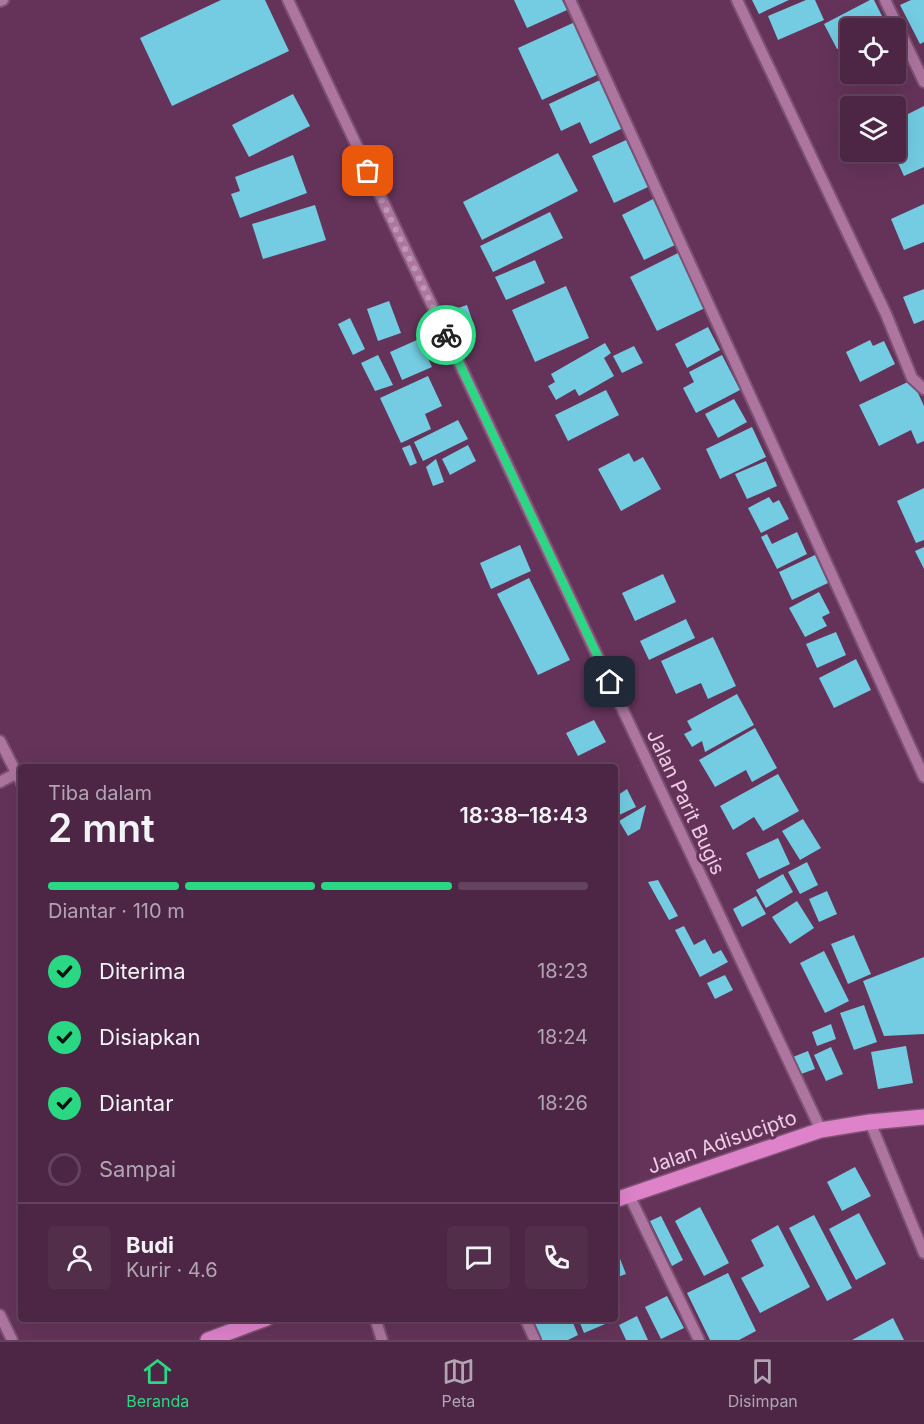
<!DOCTYPE html>
<html lang="id">
<meta charset="utf-8">
<style>
:root{--surface:#4c2644;--page:#532e4b;--text:#f1f3f6;--muted:#b2a5b2;--line:#63435d;--accent:#2ad884}
body{margin:0;font-family:Inter,sans-serif;background:var(--page);color:var(--text);height:100vh;display:flex;flex-direction:column;font-size:22px;white-space:nowrap}
*{box-sizing:border-box;margin:0}
p{font-size:20px;color:var(--muted)}
.icon{flex:none;width:33px;height:33px;fill:none;stroke:currentColor;stroke-width:2;stroke-linecap:round;stroke-linejoin:round}
.map{position:relative;flex:1;overflow:hidden}
.drawer{position:absolute;left:18px;top:764px;width:600px;height:558px;display:flex;flex-direction:column;background:var(--surface);border-radius:6px;box-shadow:0 6px 24px #0002,0 0 0 2px var(--line)}
.drawer>*{flex:none}
.controls{position:absolute;left:840px;top:18px;display:grid;gap:12px}
.controls a{display:grid;place-items:center;width:66px;height:66px;border-radius:6px;background:var(--surface);box-shadow:0 6px 24px #0002,0 0 0 2px var(--line);font-size:30px}
.pin{position:absolute;display:grid;place-items:center;width:51px;height:51px;color:#fff;margin:-26px;border-radius:12px;box-shadow:0 3px 9px #0006}
.courier{position:absolute;display:grid;place-items:center;width:60px;height:60px;margin:-30px;border:4px solid #2ad884;border-radius:50%;background:#fff;color:#222;box-shadow:0 2px 8px #0007}
.head em{font-style:normal;font-weight:600}
.head div{display:flex;flex-direction:column-reverse}
.head{display:flex;align-items:center;justify-content:space-between;height:102px;padding:0 30px}
h1{font-size:39px;font-weight:600;line-height:45px}
.bar{display:grid;grid-template-columns:repeat(4,1fr);gap:9px 6px;align-content:center;height:72px;padding:0 30px}
.bar i{height:8px;border-radius:4px;background:var(--line)}
.bar .current{background:var(--accent)}
.bar p{grid-column:span 4}
.line{display:flex;align-items:center;gap:15px;padding:0 30px;border-top:2px solid var(--line)}
.line div{flex:1}
.round{display:grid;place-items:center;flex:none;width:63px;height:63px;border-radius:6px;background:var(--page)}
ol{padding:0 30px;list-style:none}
li{display:flex;align-items:center;gap:18px;height:66px}
li p{margin-inline-start:auto}
li .icon{padding:6px;border-radius:50%;background:var(--accent);color:#111;stroke-width:4}
li:last-child{color:var(--muted)}
li i{width:33px;height:33px;border:3px solid var(--line);border-radius:50%}
.menu{display:flex;justify-content:space-around;align-items:center;height:84px;border-top:2px solid var(--line);background:var(--surface);font-size:16px;color:var(--muted)}
.menu a{display:grid;justify-items:center;gap:3px}
.menu .current{color:var(--accent)}
.map>svg:first-child{display:block}
.building{fill:#73cce2}
.lines{fill:none;stroke-linecap:round;stroke-linejoin:round}
.minor-casing{stroke:#7c5273;stroke-width:14}
.major-casing{stroke:#7c5273;stroke-width:18}
.minor{stroke:#ad75a0;stroke-width:10}
.major{stroke:#de83ca;stroke-width:15}
.done{stroke:#bd97b3;stroke-width:6;stroke-dasharray:0 10.8}
.route{stroke:#2ad884;stroke-width:8}
.labels{text-anchor:middle;stroke-width:6;stroke-linejoin:round;paint-order:stroke}
.street-label{font-size:20px;fill:#eccde3;stroke:#65335a}
</style>
<div class="map">
<svg width="924" height="1340" viewBox="0 0 924 1340">
<rect width="100%" height="100%" fill="#65335a"/>
<!-- building -->
<path class="building" d="M221,0h44l24,51 -117,55 -32,-68z
M514,0h48l5,10 -40,18z
M752,0h37l-30,14z
M806,0h9l9,20 -46,20 -10,-24z
M870,0h4l12,24 -9,4h-27v14l-13,7 -13,-25z
M911,0h13v42l-4,2 -20,-39z
M575,22l24,52 -57,26 -24,-52z
M600,80l23,48 -33,16 -10,-22 -19,9 -12,-27z
M293,94l17,32 -61,31 -17,-32z
M924,106v61l-20,9 -11,-24h3v-32z
M626,140l22,47 -34,16 -22,-47z
M558,153l20,38 -96,49 -19,-38z
M293,155l14,38 -67,25 -9,-24 9,-3 -5,-14z
M653,199l22,46 -31,15 -22,-45z
M924,204v38l-20,8 -13,-31z
M315,205l11,35 -63,19 -11,-35z
M550,212l13,26 -70,34 -13,-26z
M678,253l27,55 -48,23 -27,-54z
M535,260l10,23 -39,17 -11,-23z
M566,286l23,52 -54,24 -23,-52z
M924,289v31l-10,4 -11,-27z
M389,301l12,32 -23,8 -11,-32z
M467,305l8,23 -12,13 -11,-31z
M350,318l15,31 -12,6 -15,-31z
M708,327l12,23 -33,18 -12,-24z
M419,339l13,28 -30,13 -12,-28z
M870,340l3,6 11,-5 11,23 -35,18 -14,-30z
M605,343l6,10 -7,5 10,18 -35,20 -4,-7 -19,11 -8,-14 7,-4 -4,-8z
M634,346l9,17 -21,10 -9,-17z
M378,355l15,30 -18,6 -14,-28z
M722,355l18,35 -44,23 -13,-25 11,-6 -5,-10z
M428,376l14,30 -17,8 6,15 -30,14 -21,-45z
M912,380l12,26v35l-7,3 -6,-14 -32,16 -20,-41z
M606,390l13,25 -51,26 -13,-26z
M734,399l13,23 -29,16 -13,-24z
M458,420l10,19 -45,22 -9,-19z
M752,427l14,30 -46,22 -14,-30z
M410,445l7,18 -7,3 -8,-18z
M468,445l8,16 -26,14 -8,-16z
M629,453l5,9 9,-5 18,32 -40,22 -23,-42z
M436,459l8,23 -11,4 -7,-19z
M766,461l11,25 -30,13 -12,-25z
M924,488v52l-8,3 -19,-42z
M769,497l4,6 6,-3 10,19 -28,14 -13,-25z
M797,532l10,22 -30,15 -16,-32 6,-3 5,10z
M520,545l11,26 -40,18 -11,-26z
M924,547v22l-9,-18z
M815,555l13,28 -36,17 -13,-28z
M663,574l13,28 -41,19 -13,-28z
M529,578l41,82 -32,15 -41,-81z
M819,592l11,21 -8,4 5,9 -22,11 -16,-29z
M686,619l9,19 -46,22 -9,-19z
M836,632l10,23 -29,13 -11,-24z
M713,637l23,49 -28,13 -7,-16 -25,11 -15,-33z
M856,659l15,31 -37,18 -15,-30z
M737,694l17,31 -49,27 -3,-11 -10,6 -8,-13 8,-4 -5,-9z
M594,720l12,22 -28,14 -12,-23z
M755,728l22,40 -25,14 -6,-12 -31,17 -16,-27z
M778,774l21,37 -36,20 -9,-14 -21,13 -13,-24z
M627,789l9,18 -21,10v-20z
M646,805l-6,24 -12,7 -9,-15z
M803,819l18,29 -21,12 -18,-29z
M778,838l12,26 -31,15 -13,-26z
M807,862l11,23 -18,9 -12,-22z
M783,874l10,18 -27,16 -10,-18z
M658,880l20,36 -9,4 -21,-38z
M827,891l10,23 -18,8 -10,-23z
M756,896l10,18 -24,13 -9,-18z
M797,901l17,27 -24,16 -18,-27z
M684,926l10,19 11,-6 8,15 8,-4 7,12 -28,15 -25,-47z
M854,935l17,39 -23,10 -17,-40z
M824,951l25,50 -24,12 -25,-50z
M924,957v77l-40,2 -21,-55z
M725,975l8,15 -18,9 -8,-16z
M864,1005l13,37 -23,8 -14,-37z
M831,1024l5,15 -19,7 -5,-14z
M906,1046l7,37 -35,6 -7,-37z
M831,1047l12,27 -17,7 -12,-26z
M808,1051l7,18 -14,5 -8,-17z
M855,1167l16,29 -29,15 -15,-29z
M700,1207l29,56 -25,13 -29,-55z
M859,1213l27,51 -30,16 -27,-51z
M814,1215l38,73 -25,13 -38,-73z
M661,1216l22,44 -11,6 -22,-45z
M778,1225l32,62 -50,26 -19,-35 23,-12 -13,-26z
M615,1246l11,28 -11,4z
M728,1273l28,58 -17,9h-29l-23,-47z
M667,1296l17,32 -23,11 -16,-32z
M637,1316l11,24h-22l-7,-15z
M532,1318h39l7,17 -10,5h-26z
M578,1318h31l1,4 -26,11z
M893,1318l11,22h-52z"/>
<g class="lines">
<defs>
<path id="minor" d="M288,0l533,1130
M570,0l354,777
M737,0l149,314 26,64 12,11
M885,0l39,82
M0,1l3,-1
M0,741l21,41
M0,782l17,-9
M870,1122l54,131
M629,1195l70,145
M0,1315l12,25
M375,1318l7,22
M525,1318l10,22"/>
<path id="major" d="M615,1200l206,-70 49,-8 54,-5
M208,1340l59,-22"/>
</defs>
<!-- minor casing -->
<use href="#minor" class="minor-casing"/>
<!-- major casing -->
<use href="#major" class="major-casing"/>
<!-- minor -->
<use href="#minor" class="minor"/>
<!-- major -->
<use href="#major" class="major"/>
</g>
<g class="lines">
<!-- done -->
<path class="done" d="M368,171l78,164"/>
<!-- route -->
<path class="route" d="M446,335l164,347"/>
</g>
<g class="labels">
<!-- street labels -->
<g class="street-label">
<text transform="translate(686 802) rotate(65)" y="7">Jalan Parit Bugis</text>
<text transform="translate(722 1142) rotate(-19)" y="7">Jalan Adisucipto</text>
</g>
</g>
</svg>
<div class="controls">
<a><svg class="icon" aria-label="locate" viewBox="0 0 24 24"><circle cx="12" cy="12" r="6"/><path d="M12 2v4M12 18v4M2 12h4M18 12h4"/></svg></a>
<a><svg class="icon" aria-label="layers" viewBox="0 0 24 24"><path d="M12 4l9 5-9 5-9-5zM3 14l9 5 9-5"/></svg></a>
</div>
<div class="pin" style="left:368px;top:171px;background:#ea580c"><svg class="icon" aria-label="bag" viewBox="0 0 24 24"><path d="M5 8h14l-1 12H6zM9 8a3 3 0 0 1 6 0"/></svg></div>
<div class="pin" style="left:610px;top:682px;background:#1f2937"><svg class="icon" aria-label="home" viewBox="0 0 24 24"><path d="M3 11l9-7 9 7M6 9v11h12V9"/></svg></div>
<div class="courier" style="left:446px;top:335px"><svg class="icon" aria-label="bike" viewBox="0 0 24 24"><circle cx="6" cy="16" r="4"/><circle cx="18" cy="16" r="4"/><path d="M6 16l4-8h5l3 8M10 8l3 8H6M13 5h3"/></svg></div>
<section class="drawer">
<div class="head"><div><h1>2 mnt</h1><p>Tiba dalam</p></div><em>18:38–18:43</em></div>
<div class="bar"><i class="current"></i><i class="current"></i><i class="current"></i><i></i><p>Diantar · 110 m</p></div>
<ol>
<li><svg class="icon" aria-label="check" viewBox="0 0 24 24"><path d="M5 12l5 5 9-10"/></svg>Diterima<p>18:23</p></li>
<li><svg class="icon" aria-label="check" viewBox="0 0 24 24"><path d="M5 12l5 5 9-10"/></svg>Disiapkan<p>18:24</p></li>
<li><svg class="icon" aria-label="check" viewBox="0 0 24 24"><path d="M5 12l5 5 9-10"/></svg>Diantar<p>18:26</p></li>
<li><i></i>Sampai</li>
</ol>
<div class="line" style="height:108px"><a class="round"><svg class="icon" aria-label="person" viewBox="0 0 24 24"><circle cx="12" cy="8" r="4"/><path d="M4 21q1-7 8-7t8 7"/></svg></a><div><b>Budi</b><p>Kurir · 4.6</p></div><a class="round"><svg class="icon" aria-label="chat" viewBox="0 0 24 24"><path d="M4 5h16v11H9l-5 4z"/></svg></a><a class="round"><svg class="icon" aria-label="phone" viewBox="0 0 24 24"><path d="M5 4h4l2 5-3 2q2 4 5 5l2-3 5 2v4C11 20 4 13 5 4z"/></svg></a></div>
</section>
</div>
<nav class="menu">
<a class="current"><svg class="icon" aria-label="home" viewBox="0 0 24 24"><path d="M3 11l9-7 9 7M6 9v11h12V9"/></svg>Beranda</a>
<a><svg class="icon" aria-label="map" viewBox="0 0 24 24"><path d="M3 6l6-2 6 2 6-2v14l-6 2-6-2-6 2zM9 4v14M15 6v14"/></svg>Peta</a>
<a><svg class="icon" aria-label="saved" viewBox="0 0 24 24"><path d="M7 4h10v16l-5-4-5 4z"/></svg>Disimpan</a>
</nav>
